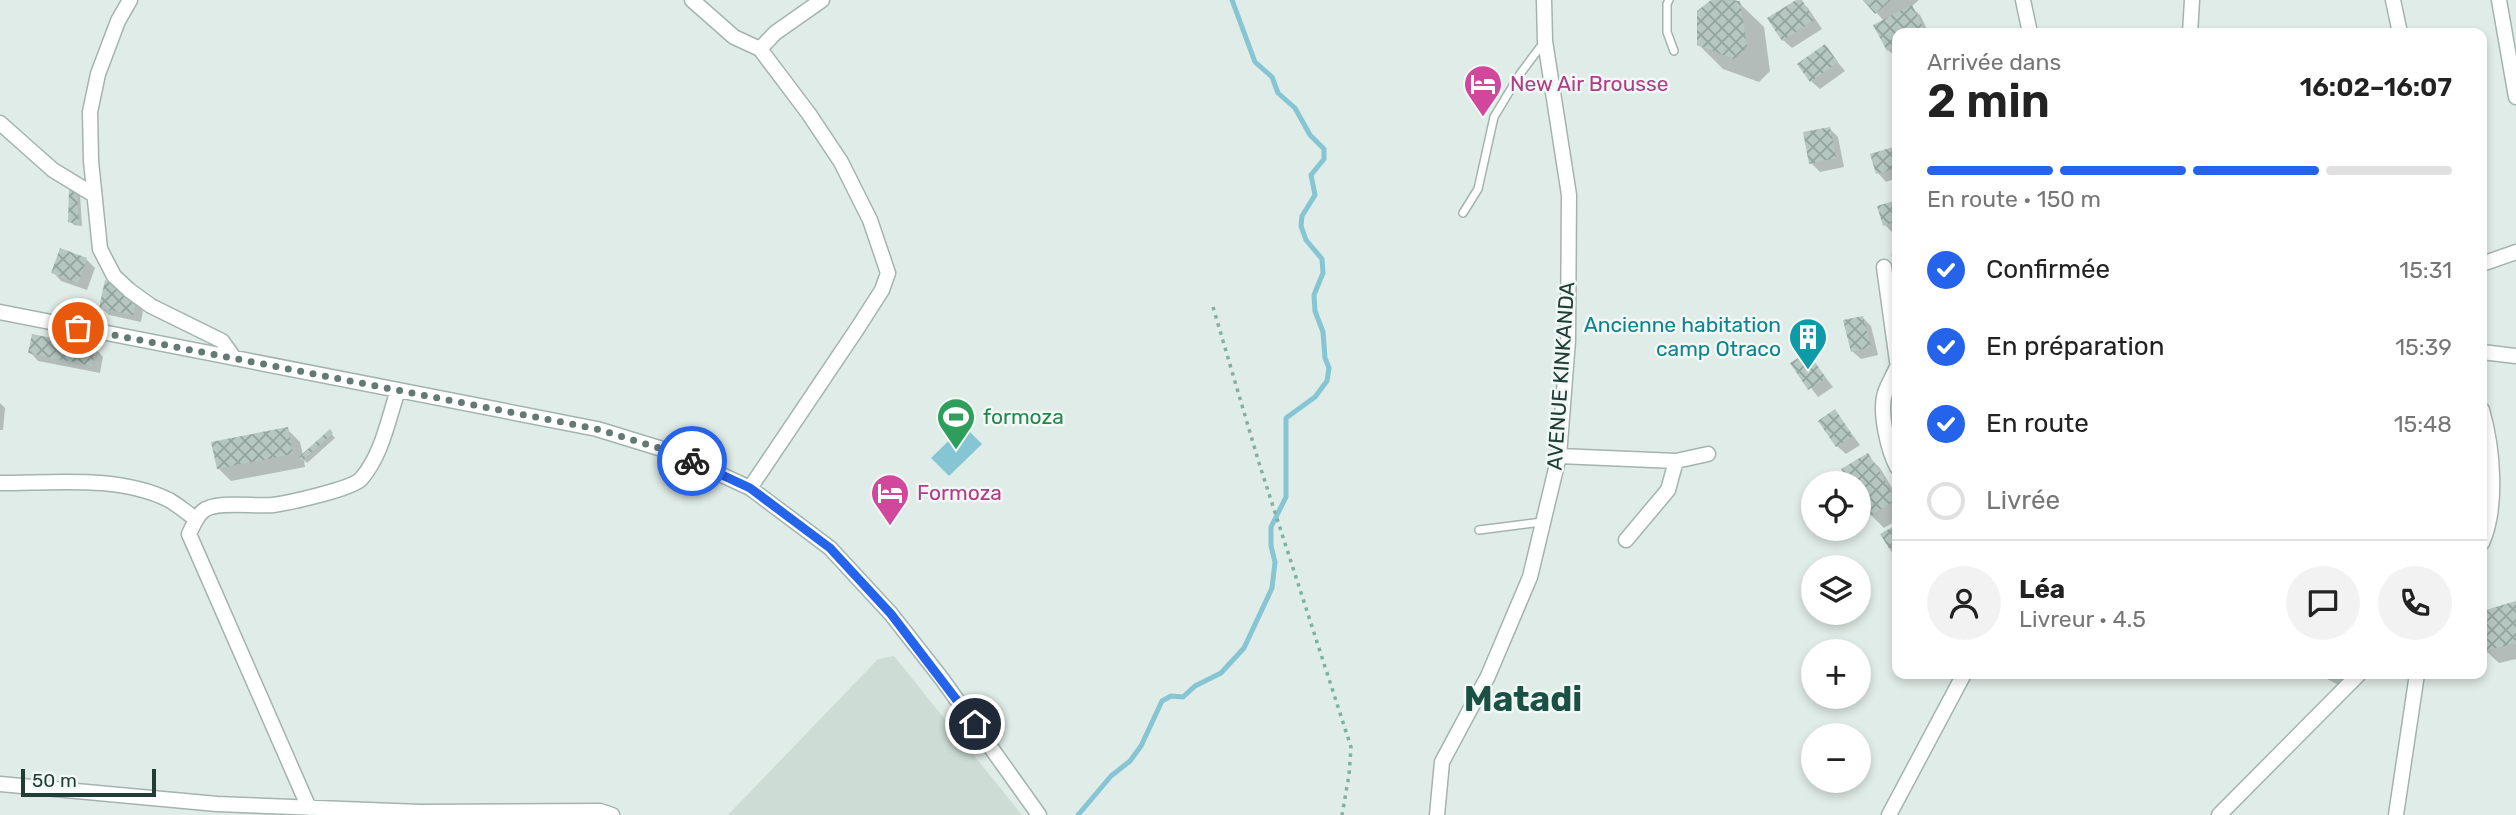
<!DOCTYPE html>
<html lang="fr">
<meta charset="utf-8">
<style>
:root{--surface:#fff;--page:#f2f2f2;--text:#222;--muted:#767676;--line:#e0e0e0;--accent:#2563eb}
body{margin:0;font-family:Rubik,sans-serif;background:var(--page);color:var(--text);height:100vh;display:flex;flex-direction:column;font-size:26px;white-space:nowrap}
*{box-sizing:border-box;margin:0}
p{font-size:23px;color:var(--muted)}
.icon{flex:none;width:38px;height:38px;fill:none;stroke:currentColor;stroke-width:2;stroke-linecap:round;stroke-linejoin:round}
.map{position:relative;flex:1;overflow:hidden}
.drawer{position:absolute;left:1892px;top:28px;width:595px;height:651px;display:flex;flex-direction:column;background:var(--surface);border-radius:14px;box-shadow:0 4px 10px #0003}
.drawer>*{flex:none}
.buttons{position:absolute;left:1801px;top:471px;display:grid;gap:14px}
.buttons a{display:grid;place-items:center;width:70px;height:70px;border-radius:50%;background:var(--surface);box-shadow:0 4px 10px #0003;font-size:35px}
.scale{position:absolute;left:21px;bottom:18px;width:135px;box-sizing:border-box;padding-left:7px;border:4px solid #203d36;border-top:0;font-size:19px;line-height:24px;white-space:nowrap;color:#203d36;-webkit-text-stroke:5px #f1f8f5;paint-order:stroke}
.pin{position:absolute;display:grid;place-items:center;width:60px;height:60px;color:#fff;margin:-30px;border:4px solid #fff;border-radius:50%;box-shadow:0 2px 7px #0007}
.courier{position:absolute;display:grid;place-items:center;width:70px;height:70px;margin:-35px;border:5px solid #2563eb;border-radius:50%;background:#fff;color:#222;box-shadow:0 2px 9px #0007}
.overview em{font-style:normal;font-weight:600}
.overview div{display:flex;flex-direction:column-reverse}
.overview{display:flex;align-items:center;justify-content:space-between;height:119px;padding:0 35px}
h1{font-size:46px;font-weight:600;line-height:52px}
.bar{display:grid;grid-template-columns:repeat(4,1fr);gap:10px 7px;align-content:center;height:84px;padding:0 35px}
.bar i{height:9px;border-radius:5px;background:var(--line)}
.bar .on{background:var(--accent)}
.bar p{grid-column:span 4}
.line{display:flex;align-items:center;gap:18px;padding:0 35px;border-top:2px solid var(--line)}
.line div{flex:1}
.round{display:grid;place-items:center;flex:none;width:74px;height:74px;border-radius:37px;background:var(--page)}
ol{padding:0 35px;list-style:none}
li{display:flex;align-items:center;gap:21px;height:77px}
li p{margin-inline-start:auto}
li .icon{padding:7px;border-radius:50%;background:var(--accent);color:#fff;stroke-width:4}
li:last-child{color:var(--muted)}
li i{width:38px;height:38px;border:4px solid var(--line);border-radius:50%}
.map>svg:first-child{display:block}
.built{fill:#cedcd6}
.water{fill:#85c5d4}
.shadow{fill:#0003}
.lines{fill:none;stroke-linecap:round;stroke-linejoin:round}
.stream{stroke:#85c5d4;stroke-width:5}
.building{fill:url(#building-cross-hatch)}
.service-casing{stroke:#a3b4ae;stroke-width:10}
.minor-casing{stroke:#a3b4ae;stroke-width:17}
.path{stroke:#7fb1a3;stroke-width:3.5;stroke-dasharray:3.5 5;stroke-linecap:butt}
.service{stroke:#fff;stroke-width:7}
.minor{stroke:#fff;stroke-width:14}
.done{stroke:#637a74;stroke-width:7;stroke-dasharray:0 12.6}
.route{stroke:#2563eb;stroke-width:9}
.labels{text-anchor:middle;stroke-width:5;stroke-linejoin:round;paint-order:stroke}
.hotel-label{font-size:21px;fill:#b23c85;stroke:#f1f8f5;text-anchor:start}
.culture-label{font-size:21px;fill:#0d838f;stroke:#f1f8f5;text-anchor:end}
.street-label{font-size:21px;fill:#203d36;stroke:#f1f8f5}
.leisure-label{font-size:21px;fill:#27864d;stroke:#f1f8f5;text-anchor:start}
.town-label{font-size:35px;font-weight:bold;fill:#1b5045;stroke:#f1f8f5}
</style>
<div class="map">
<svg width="2516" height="815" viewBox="0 0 2516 815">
<defs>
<pattern id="building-cross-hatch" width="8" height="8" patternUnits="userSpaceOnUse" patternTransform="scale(1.75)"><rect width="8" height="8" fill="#b5c7c0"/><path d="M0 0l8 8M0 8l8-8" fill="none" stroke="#93a39d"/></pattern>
</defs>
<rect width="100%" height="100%" fill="#e0ece7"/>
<!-- built -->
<path class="built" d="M894,656l128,159h-294l150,-156z"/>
<!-- water -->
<path class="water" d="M964,426l18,18 -33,32 -18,-18z"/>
<!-- shadow -->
<path class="shadow" d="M1714,0h22l28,27 6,44 -11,11 -36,-13 -25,-25 1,-32z
M1799,0l9,8 14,21 -30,19 -9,-8z
M1865,0h54l-8,7 9,8 9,18h-32v25l-9,-8 -4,-29z
M1825,47l20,24 -25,18 -9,-8z
M1829,128l9,9 6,30 -24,5 -9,-9z
M1897,148v30l-11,4 -8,-9z
M77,191l3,4 2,31 -8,-1 -4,-4z
M1897,201v31l-4,1 -8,-8z
M1897,252v20l-6,-18z
M86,259l9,9 -8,22 -26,-9 -8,-9z
M135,302l8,9 -2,11 -32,-7 -9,-8z
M1863,318l8,8 7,29 -17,4 -9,-8z
M95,348l8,9 -3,16 -62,-12 -8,-9z
M1807,354l26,33 -15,10 -25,-33z
M0,403l5,5 -2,22h-3z
M1835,411l25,34 -14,9 -9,-8z
M287,429l13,13 3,13 26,-24 6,7 -28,25 -3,-3 1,7 -74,14 -13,-13z
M1867,455l13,13 17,28v24l-13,8 -13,-13 -13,-32h-6z
M2516,603v56l-17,4 -13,-12 -4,-18v-21z
M2317,674h31l-7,12z"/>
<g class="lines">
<!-- stream -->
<path class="stream" d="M1078,815l33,-39 19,-15 11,-15 21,-45 9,-5 12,1 12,-11 26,-13 23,-25 28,-60 3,-26 -4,-16v-19l15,-30v-79l29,-21 12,-16 2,-13 -4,-10 -2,-26 -8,-21 -1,-16 9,-22 -1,-14 -16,-19 -5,-14 1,-10 13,-21 -4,-20 13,-16v-10l-14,-14 -15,-27 -17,-15 -6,-16 -17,-15 -23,-62"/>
</g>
<!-- building -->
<path class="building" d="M1711,0l29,1 7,46 -13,12 -37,-14v-34z
M1796,0h6l12,20 -32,21 -15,-23z
M1863,0h28l-16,14z
M1912,5l13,26 -5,2h-23v12l-10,6 -14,-26z
M1825,44l13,18 -28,20 -13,-18z
M1830,127l6,31 -27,6 -6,-32z
M1897,146v22l-21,6 -6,-20z
M77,189l2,35 -11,-2 1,-32z
M1897,200v21l-14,5 -6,-20z
M60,248l27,10 -9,25 -27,-10z
M105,280l31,21 -3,14 -34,-7z
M1863,316l8,31 -20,5 -8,-32z
M32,334l64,13 -4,19 -64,-13z
M1808,352l18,26 -18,12 -18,-27z
M1835,409l18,27 -17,11 -18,-26z
M288,427l5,27 -76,15 -6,-27z
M330,429l3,4 -31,28 -3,-4z
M1868,453l28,47 -26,16 -12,-19v-14h-8l-9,-14z
M1897,524v37l-17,-27z
M2516,601v42l-31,8 -3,-12v-28z"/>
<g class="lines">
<defs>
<path id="service" d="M1669,0l-2,4v28l7,19
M1463,213l15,-24 16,-72 26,-43 24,-32
M1479,530l63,-8"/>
<path id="minor" d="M130,0l-12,21 -20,53 -8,38 1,49 9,88 14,27 15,14 22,16 71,35 12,17
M692,0l42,37 26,12
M2023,0l7,33
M2393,0l7,33
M2499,0l17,97
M2190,33l2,-33
M0,123l53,47 41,25
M2482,264l34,-12
M1884,267l13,94
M0,312l597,117 75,23 78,36 80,60 61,66 51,65 97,136
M2482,352l34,4
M1897,367c-4,9 -9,17 -12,26 -6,19 3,57 12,74
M2482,410c11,38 16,97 0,133
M1559,456l117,5 32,-7
M0,483c54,0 119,-8 169,17 9,5 18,13 27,19
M750,488l107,-159 25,-39 6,-17 -18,-53 -29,-58 -32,-48 -49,-65 15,-16 47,-33
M1626,540l42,-50 8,-29
M0,784l217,20 203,8 180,-1 12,4
M309,808l-120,-274c4,-8 7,-17 14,-23 13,-11 53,-4 70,-6 15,-2 79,-16 88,-26 21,-24 27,-59 37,-89
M1437,815l5,-53 46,-86 42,-99 29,-121 9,-116 1,-145 -24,-154 -1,-41
M1889,815l75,-141
M2219,815l140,-141
M2396,815l21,-141"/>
</defs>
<!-- service casing -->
<use href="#service" class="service-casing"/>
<!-- minor casing -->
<use href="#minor" class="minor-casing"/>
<!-- path -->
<path class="path" d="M1213,307l46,156 92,284 -2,28 -7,40"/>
<!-- service -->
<use href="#service" class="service"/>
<!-- minor -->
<use href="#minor" class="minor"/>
</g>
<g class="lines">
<!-- done -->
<path class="done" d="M78,328l519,101 75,23 20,9"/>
<!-- route -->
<path class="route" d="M692,461l58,27 80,60 61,66 84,110"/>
</g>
<!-- icons -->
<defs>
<symbol id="hotel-pin" viewBox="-11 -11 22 30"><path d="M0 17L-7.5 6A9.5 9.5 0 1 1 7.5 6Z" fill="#d1479c" stroke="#f1f8f5"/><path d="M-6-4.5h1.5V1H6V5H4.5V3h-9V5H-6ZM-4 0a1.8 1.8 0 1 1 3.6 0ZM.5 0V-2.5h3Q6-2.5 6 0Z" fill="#fff"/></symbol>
<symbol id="building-pin" viewBox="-11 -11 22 30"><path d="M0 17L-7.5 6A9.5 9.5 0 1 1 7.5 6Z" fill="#0f9aa8" stroke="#f1f8f5"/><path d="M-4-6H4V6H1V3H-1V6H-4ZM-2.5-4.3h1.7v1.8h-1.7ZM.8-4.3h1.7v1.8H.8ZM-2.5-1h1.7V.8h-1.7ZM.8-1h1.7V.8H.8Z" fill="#fff"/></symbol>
<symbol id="stadium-pin" viewBox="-11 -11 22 30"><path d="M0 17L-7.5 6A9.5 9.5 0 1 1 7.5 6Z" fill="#2e9e5b" stroke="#f1f8f5"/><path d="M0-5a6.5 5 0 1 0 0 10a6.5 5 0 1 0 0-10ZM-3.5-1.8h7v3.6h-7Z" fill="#fff"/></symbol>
</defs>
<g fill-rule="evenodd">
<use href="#hotel-pin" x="1461" y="62" width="44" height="60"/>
<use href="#building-pin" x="1786" y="315" width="44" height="60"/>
<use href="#stadium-pin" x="934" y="395" width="44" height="60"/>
<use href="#hotel-pin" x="868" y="471" width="44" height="60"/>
</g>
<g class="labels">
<!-- hotel labels -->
<g class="hotel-label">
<text x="1510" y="91">New Air Brousse</text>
<text x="917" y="500">Formoza</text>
</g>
<!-- culture labels -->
<g class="culture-label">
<text x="1781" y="332">Ancienne habitation<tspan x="1781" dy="24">camp Otraco</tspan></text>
</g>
<!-- street labels -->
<g class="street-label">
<text transform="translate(1561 376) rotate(-86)" y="7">AVENUE KINKANDA</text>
</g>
<!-- leisure labels -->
<g class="leisure-label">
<text x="983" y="424">formoza</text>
</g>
<!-- town labels -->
<g class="town-label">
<text x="1523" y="711">Matadi</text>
</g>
</g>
</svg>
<div class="buttons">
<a><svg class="icon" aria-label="locate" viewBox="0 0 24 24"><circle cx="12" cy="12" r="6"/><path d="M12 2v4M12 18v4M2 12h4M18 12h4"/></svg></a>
<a><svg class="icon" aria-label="layers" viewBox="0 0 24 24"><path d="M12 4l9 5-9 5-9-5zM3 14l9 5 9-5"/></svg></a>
<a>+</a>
<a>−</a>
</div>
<div class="scale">50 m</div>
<div class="pin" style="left:78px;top:328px;background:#ea580c"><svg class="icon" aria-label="bag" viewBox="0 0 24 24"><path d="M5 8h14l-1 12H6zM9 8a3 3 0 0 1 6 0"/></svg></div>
<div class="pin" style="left:975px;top:724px;background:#1f2937"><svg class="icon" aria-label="home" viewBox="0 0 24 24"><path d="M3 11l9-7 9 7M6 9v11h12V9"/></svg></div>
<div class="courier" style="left:692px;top:461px"><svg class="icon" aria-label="bike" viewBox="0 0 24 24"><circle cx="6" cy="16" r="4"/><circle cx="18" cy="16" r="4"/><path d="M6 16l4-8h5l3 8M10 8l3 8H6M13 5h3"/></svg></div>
<section class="drawer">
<div class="overview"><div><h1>2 min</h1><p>Arrivée dans</p></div><em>16:02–16:07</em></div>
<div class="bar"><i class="on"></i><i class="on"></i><i class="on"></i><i></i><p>En route · 150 m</p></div>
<ol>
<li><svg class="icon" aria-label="check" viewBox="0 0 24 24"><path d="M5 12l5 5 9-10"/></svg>Confirmée<p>15:31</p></li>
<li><svg class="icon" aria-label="check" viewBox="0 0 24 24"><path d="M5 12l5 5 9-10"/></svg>En préparation<p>15:39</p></li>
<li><svg class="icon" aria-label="check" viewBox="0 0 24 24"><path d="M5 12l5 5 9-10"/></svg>En route<p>15:48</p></li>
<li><i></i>Livrée</li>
</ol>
<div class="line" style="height:126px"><a class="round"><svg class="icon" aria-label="person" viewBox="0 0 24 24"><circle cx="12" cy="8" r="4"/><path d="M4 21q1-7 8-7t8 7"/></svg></a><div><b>Léa</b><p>Livreur · 4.5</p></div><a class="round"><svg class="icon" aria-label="chat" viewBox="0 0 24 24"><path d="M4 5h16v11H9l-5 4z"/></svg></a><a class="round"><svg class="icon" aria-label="phone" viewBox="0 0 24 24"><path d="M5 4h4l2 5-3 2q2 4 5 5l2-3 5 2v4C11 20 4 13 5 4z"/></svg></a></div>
</section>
</div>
